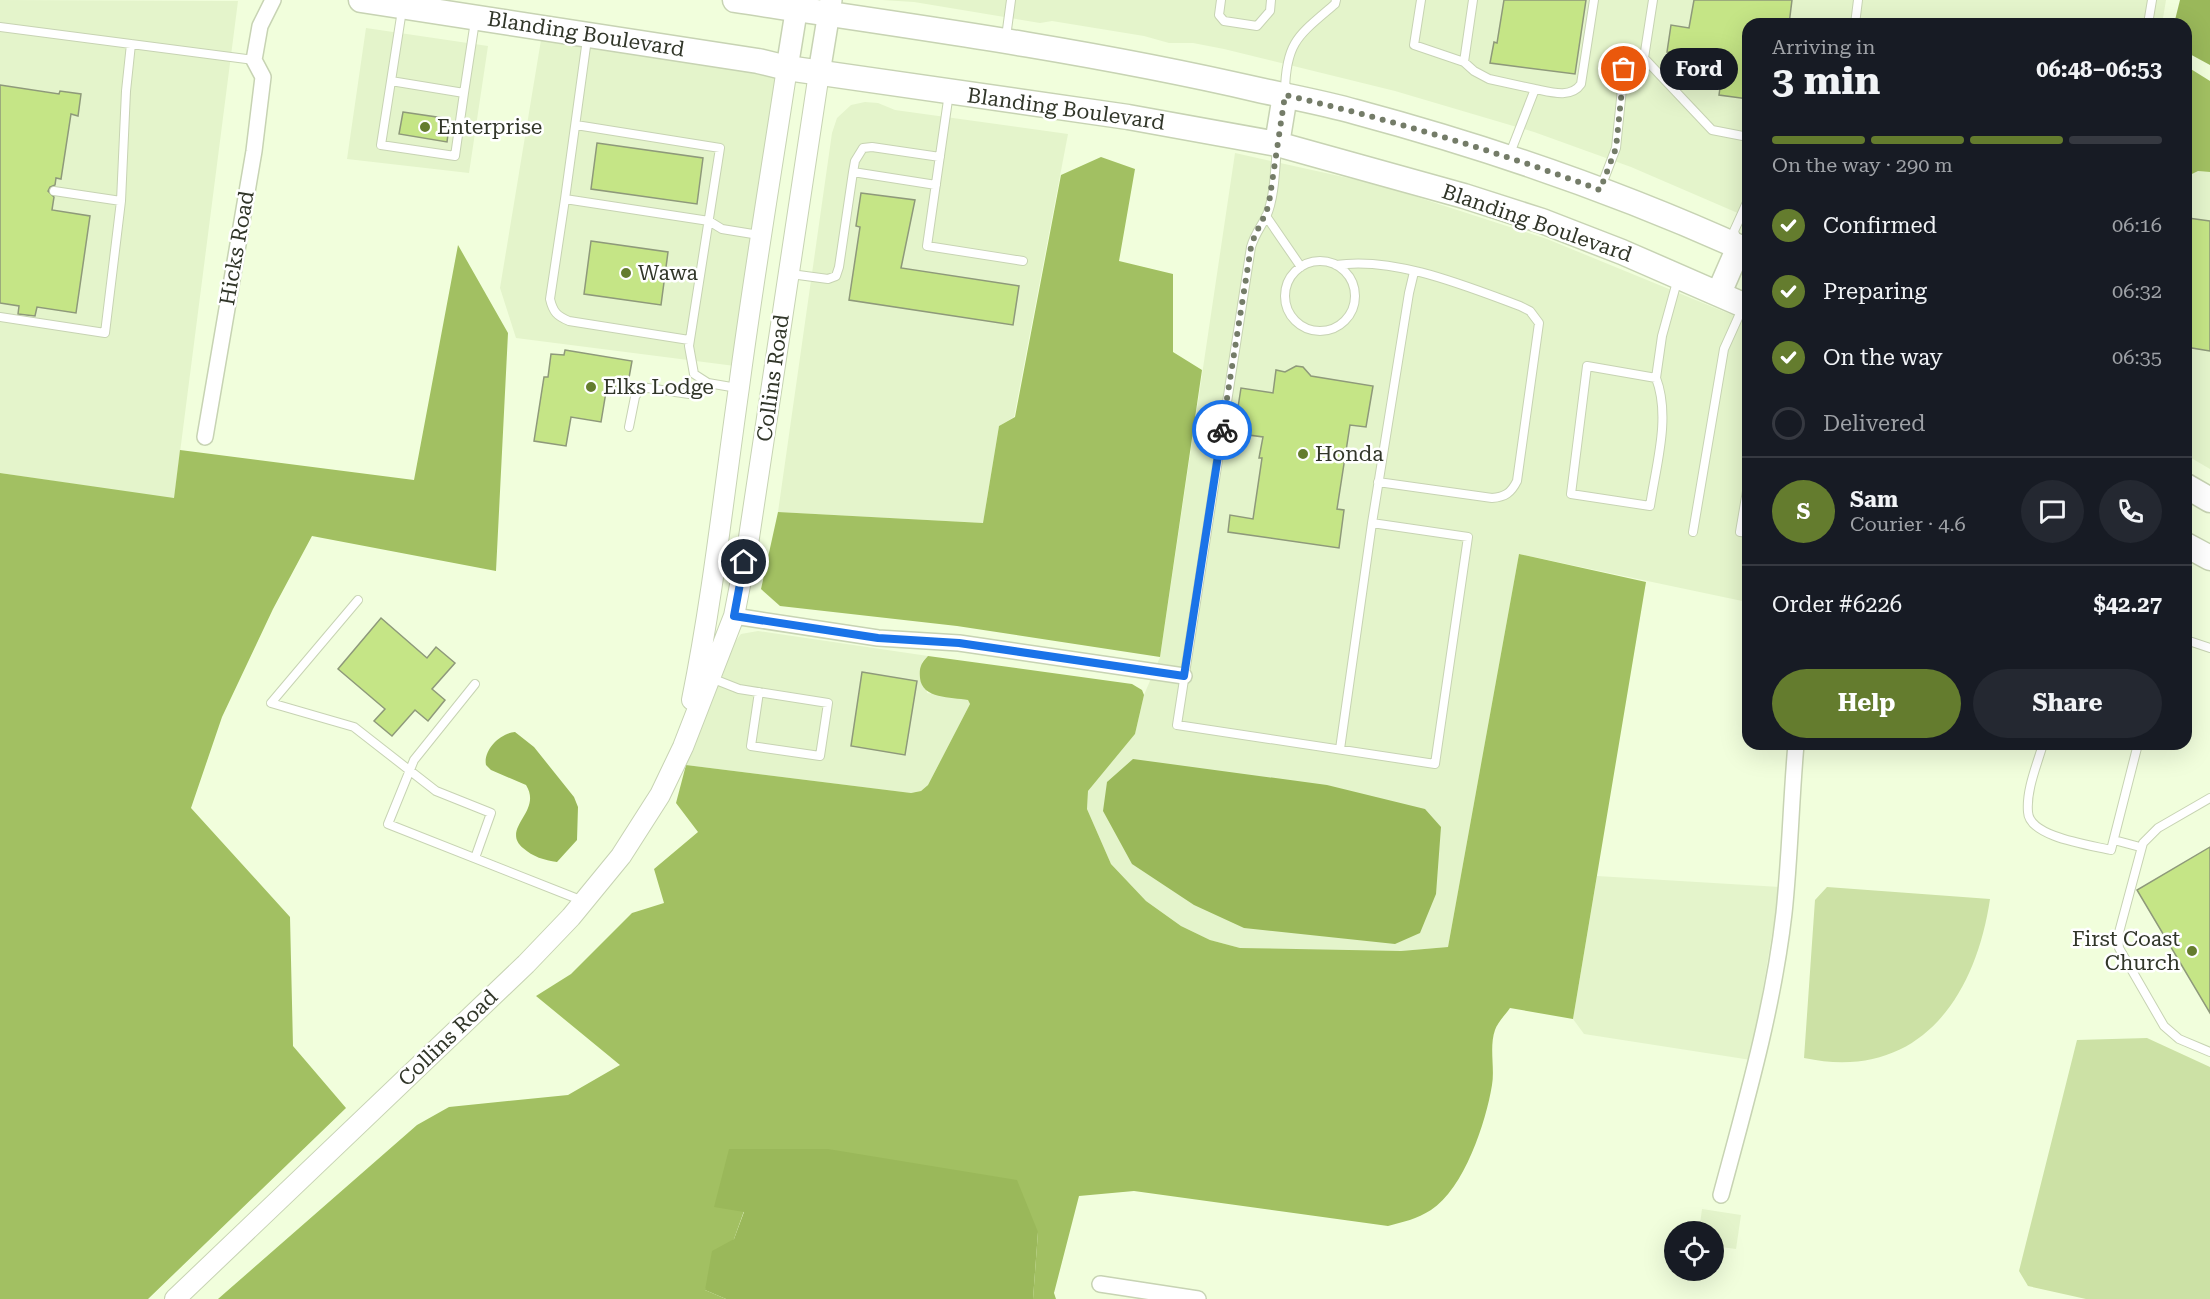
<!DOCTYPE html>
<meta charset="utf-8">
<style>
:root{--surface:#171b24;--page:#242831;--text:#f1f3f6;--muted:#9ea1a6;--line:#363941;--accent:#647c2e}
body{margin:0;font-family:"Roboto Serif",serif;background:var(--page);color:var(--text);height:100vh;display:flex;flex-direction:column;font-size:22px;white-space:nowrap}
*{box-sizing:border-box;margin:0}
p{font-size:20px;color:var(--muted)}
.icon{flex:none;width:33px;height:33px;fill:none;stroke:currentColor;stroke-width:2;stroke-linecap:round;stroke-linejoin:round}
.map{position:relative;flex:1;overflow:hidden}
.panel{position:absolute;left:1742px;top:18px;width:450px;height:732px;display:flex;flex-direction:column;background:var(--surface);border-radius:18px;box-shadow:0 6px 24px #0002}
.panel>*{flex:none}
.buttons{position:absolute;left:1664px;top:1221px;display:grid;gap:12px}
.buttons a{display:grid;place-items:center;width:60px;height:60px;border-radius:50%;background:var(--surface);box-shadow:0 6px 24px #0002;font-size:30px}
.pin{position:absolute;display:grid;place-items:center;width:51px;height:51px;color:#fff;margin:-26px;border:3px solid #fff;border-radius:50%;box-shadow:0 2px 6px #0007}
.courier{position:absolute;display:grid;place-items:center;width:60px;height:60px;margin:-30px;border:4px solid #1a73e8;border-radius:50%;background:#fff;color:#222;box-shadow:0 2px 8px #0007}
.bubble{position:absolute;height:42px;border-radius:21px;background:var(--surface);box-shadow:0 6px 24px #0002;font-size:20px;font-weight:700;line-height:42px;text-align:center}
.headline em{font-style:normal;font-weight:700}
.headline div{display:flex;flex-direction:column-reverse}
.headline{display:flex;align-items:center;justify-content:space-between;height:102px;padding:0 30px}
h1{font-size:39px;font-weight:700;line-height:45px}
.bar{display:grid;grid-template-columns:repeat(4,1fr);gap:9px 6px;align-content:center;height:72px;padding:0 30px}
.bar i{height:8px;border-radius:4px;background:var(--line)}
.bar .active{background:var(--accent)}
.bar p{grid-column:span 4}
.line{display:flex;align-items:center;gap:15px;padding:0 30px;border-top:2px solid var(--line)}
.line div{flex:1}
.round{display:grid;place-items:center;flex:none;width:63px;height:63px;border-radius:32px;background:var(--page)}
ol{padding:0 30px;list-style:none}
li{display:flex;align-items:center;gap:18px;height:66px}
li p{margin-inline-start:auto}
li .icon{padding:6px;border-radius:50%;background:var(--accent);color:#fff;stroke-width:4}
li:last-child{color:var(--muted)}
li i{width:33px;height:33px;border:3px solid var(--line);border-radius:50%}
.button{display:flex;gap:12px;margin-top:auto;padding:12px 30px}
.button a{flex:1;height:69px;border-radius:36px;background:var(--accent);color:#fff;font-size:24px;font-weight:700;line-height:69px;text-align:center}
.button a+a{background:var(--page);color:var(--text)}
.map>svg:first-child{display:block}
.built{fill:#e4f4cb}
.green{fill:#cce1a5}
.forest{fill:#a2c062}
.water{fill:#9ab85a}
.building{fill:#c5e586;stroke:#8e997a;stroke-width:1.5}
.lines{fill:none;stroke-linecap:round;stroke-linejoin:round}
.service-casing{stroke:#c7d3b3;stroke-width:10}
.minor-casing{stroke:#c7d3b3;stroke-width:18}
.tertiary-casing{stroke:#c7d3b3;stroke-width:22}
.secondary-casing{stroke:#c7d3b3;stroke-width:24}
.primary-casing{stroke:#c7d3b3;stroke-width:27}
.service{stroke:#fff;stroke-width:8}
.minor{stroke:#fff;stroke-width:15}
.tertiary{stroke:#fff;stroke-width:20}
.secondary{stroke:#fff;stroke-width:21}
.primary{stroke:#fff;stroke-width:24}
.done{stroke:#747c68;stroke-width:6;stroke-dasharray:0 10.8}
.route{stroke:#1a73e8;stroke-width:8}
.poi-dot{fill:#647c2e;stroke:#fff;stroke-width:2}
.labels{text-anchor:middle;stroke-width:5;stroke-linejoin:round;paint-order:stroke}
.street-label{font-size:21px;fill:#313629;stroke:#fff}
.poi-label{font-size:21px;fill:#313629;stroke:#fff;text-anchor:start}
</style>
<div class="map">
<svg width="2210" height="1299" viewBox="0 0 2210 1299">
<rect width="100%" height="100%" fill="#f1fedc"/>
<!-- built -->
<path class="built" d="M0,0l238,1 -64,498 -174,-26z
M882,0h1284l-4,24h-414l-1,193 -116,-50 -97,-35 -139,-41 -171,-42 -31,-6h-24l-25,-7 -92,-15 -12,2 -126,-21z
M366,28l122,18 -19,127 -122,-14z
M541,40l239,34 -45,292 -219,-28 -16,-50z
M865,102l13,1 17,7 173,24 -54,283 -15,9 -16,97 -205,-11 54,-379 5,-15 14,-13z
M1235,153l145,32 167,54 200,82v281l-228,-48 -71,393 -47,4h-74l-87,-3 -30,-8 -29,-14 -35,-25 -35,-37 -24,-55 1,-18 47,-57 9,-39 16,-38z
M2198,171l12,1v297l-24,-14v-278z
M758,631l170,25 -6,6 5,31 41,7 2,4 -42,81 -7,6 -11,2 -224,-28 45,-118 10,-13z
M1597,876l183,11 -29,173 -167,-26 -11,-15z
M1702,1209l39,6 -5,34 -23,-3v-14l-14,-1z"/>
<!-- green -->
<path class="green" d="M1827,887l163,12c-15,101 -73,183 -186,159l11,-158z
M2147,1038l63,29v232h-124l-58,-13 -9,-15 58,-231z"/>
<!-- forest -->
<path class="forest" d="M2186,66l24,15v91l-12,-1 -12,6z
M1101,157l34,12 -16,92 54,13v78l29,18 -42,287 -203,-31 -177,-20 -19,-17 17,-77 205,11 16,-97 16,-9 46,-242z
M458,245l50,88 -12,238 -184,-35 -39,73 -51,108 -31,91 99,109 3,129 53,62 -198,191h-148v-826l174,25 6,-48 234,30z
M1519,554l127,28 -73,437 -63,-11c-4,6 -13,15 -15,22 -6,17 0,38 -3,55 -6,37 -28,104 -61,125 -14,9 -28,12 -43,16l-254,-35 -55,5 -25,97 2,6h-23l5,-67 -294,-21 -10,28 -29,51 21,9h-508l199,-174 32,-18 119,-12 52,-30 -84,-69 35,-22 61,-61 32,-10 -10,-34 44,-37 -22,-29 10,-38 225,28 10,-2 7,-6 42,-81 -2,-4c-17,-3 -46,-1 -48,-22 -1,-10 1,-15 8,-22l204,28 10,6 2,5 -9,39 -47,57 -1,18 24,55 35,37 35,25 29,14 30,8 161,3 47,-4z"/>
<!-- water -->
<path class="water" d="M2180,0h30v65l-24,-13v-28h-12z
M515,732l19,15 40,50 4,10 -1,33 -20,22c-13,-2 -24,-5 -34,-14 -23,-20 20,-36 3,-63l-35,-15 -5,-5c-3,-15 14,-32 29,-33z
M1133,759l194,26 98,24 16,18 -5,67 -16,39 -25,11 -151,-16 -50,-23 -62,-41 -29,-53 4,-29z
M729,1149h99l189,31 21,52 -5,67h-307l-21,-9 7,-39 22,-12 10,-27 -30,-5z"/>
<!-- building -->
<path class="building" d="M1504,0h82l-11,74 -85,-11 4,-21 3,1z
M1694,0h98l-3,24h-41v75l-29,-4 5,-35 -57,-8 4,-27 18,3z
M0,85l59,9 1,-3 21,3 -3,22 -7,-2 -10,65 -5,-1 -1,7 -5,2 -2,4 6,6 -2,13 38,6 -14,97 -39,-6 -2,9 -17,-2 1,-8 -19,-3z
M403,112l47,7 -3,23 -48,-8z
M597,143l106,15 -6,46 -106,-15z
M861,193l54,7 -14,68 118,18 -6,39 -164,-25 11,-73 -4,-1z
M2188,218l22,3v130l-24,-4v-111z
M591,241l77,11 -7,53 -77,-11z
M565,350l67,11 -5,28 -20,-3 -6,36 -30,-5 -5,29 -32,-5 10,-64h4l3,-23 13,1z
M1296,366l7,1 8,9 62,10 -7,41 -16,-2 -13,84 7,1 -5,38 -111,-16 2,-17 23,4 9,-61h-3l4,-21 -29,-4 7,-45 32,5 3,-23 9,2z
M381,618l46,40 9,-11 19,16 -23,26 13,11 -17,21 -13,-11 -23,26 -18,-15 11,-12 -47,-40z
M862,672l55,9 -12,74 -54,-9z
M2210,847v166l-73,-123z"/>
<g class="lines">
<defs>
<path id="service" d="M1221,0l-2,15 5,6 33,5 13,-15 1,-11
M1421,0l-7,45 50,17 10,9 15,8 46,10 -26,67
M402,10l-11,71 73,12 11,-72
M1855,24l3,-24
M2148,24l4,-24
M0,27l254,33
M1006,37l5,-37
M587,39l-22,160 144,22 13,8 37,6
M1644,58l68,72 36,7
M1644,58l9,-58
M1464,62l9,-62
M391,81l-10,64 74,11 9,-63
M1535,89c15,3 36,10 46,-5l13,-84
M1285,91c1,-50 14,-56 50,-87l1,-4
M949,93l-22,153 96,15
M576,125l144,23 -31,198 5,28 14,9
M1277,146c-2,22 -2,51 -11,71 -6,11 -12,19 -15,30l-74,478 258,39 33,-227 -96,-14 -32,226
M936,185l-83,-13 2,-11 8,-13 9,-1 68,10
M1601,187l15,-39 8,-79 6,-7 14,-4
M54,191l67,10
M565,199l-15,100c3,13 7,17 19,22l120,19
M1266,216l35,51
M1737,241l-3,-10 14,-31
M1285 296a35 35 0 1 1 70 0a35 35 0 1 1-70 0Z
M1336,265c58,-9 130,21 184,41l10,5 9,12 -22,158c-6,12 -12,16 -25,17l-114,-16
M791,274l37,5 8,-3 3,-9 14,-95
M0,317l105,16 16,-132 5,-110 5,-47
M1656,378c15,39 0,87 -6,128l-79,-12 16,-128 69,12 6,-42 16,-58
M629,427l6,-30 6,-10 48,7 8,-2 11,-9 29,5
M1748,485l-8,47 8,1
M1372,523l37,-230 5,-21
M1693,532l31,-183 18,-40
M358,600l-87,103 83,24 82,64 55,22 -16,45
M2186,640l24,8
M711,678l28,11 89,14 -8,53 -69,-10 8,-54
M475,684l-61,76 -26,64 195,77
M2043,744c-6,21 -17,46 -15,68 1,25 62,33 83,38l27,-106
M2210,798l-52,30 -15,15 -25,93 1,12 45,78 15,13 31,13
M2114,840l26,7"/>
<path id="minor" d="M205,437l49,-286 9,-74 -9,-17 6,-34 13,-26
M734,616l144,22 81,5 225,33
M1721,1195c25,-93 52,-186 63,-282 6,-56 7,-113 12,-169
M1100,1284l98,15"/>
<path id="tertiary" d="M692,700c21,-104 32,-208 47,-313 14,-107 32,-213 48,-319
M175,1299l351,-335 45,-47 50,-61 39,-61 23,-48 51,-131 14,-72 71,-471"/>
<path id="secondary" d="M787,68l11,-68
M819,73l12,-73"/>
<path id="primary" d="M361,0l397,61 29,7 341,49 149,27 187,52 78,25 80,31 126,55
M735,0c175,26 351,50 524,90 32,7 65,13 97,22 134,36 265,81 392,139
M1277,144l8,-49
M1719,293l20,-46
M2186,486l24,14
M2186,545l24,13"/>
</defs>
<!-- service casing -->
<use href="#service" class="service-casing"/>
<!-- minor casing -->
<use href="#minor" class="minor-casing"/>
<!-- tertiary casing -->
<use href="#tertiary" class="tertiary-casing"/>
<!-- secondary casing -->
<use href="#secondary" class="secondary-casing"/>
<!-- primary casing -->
<use href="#primary" class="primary-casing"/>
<!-- service -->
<use href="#service" class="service"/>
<!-- minor -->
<use href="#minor" class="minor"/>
<!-- tertiary -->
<use href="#tertiary" class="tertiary"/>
<!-- secondary -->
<use href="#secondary" class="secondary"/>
<!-- primary -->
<use href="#primary" class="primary"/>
</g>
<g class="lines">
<!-- done -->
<path class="done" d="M1222,430l29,-183c4,-16 14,-28 18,-44l16,-108c107,25 212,56 315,95l16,-42 8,-79"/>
<!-- route -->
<path class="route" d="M744,562l-10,54 144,22 81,5 225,33 38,-246"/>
</g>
<!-- markers -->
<g class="poi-dot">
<circle cx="425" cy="127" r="6"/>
<circle cx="626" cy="273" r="6"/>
<circle cx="591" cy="387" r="6"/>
<circle cx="1303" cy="454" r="6"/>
<circle cx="2192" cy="951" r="6"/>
</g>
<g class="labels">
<!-- street labels -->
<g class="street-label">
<text transform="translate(586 34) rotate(9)" y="7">Blanding Boulevard</text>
<text transform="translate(1066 109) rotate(8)" y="7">Blanding Boulevard</text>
<text transform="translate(1537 223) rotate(19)" y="7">Blanding Boulevard</text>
<text transform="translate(237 248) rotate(-80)" y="7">Hicks Road</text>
<text transform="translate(773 378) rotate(-82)" y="7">Collins Road</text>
<text transform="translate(448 1038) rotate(-44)" y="7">Collins Road</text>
</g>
<!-- poi labels -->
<g class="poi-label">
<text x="437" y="134">Enterprise</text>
<text x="638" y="280">Wawa</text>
<text x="603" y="394">Elks Lodge</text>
<text x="1315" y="461">Honda</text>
<text x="2180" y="946" text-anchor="end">First Coast<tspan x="2180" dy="24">Church</tspan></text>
</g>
</g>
</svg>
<div class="buttons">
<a><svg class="icon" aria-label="locate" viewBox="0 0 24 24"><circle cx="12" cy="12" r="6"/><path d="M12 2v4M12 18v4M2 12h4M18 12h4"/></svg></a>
</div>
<div class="pin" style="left:1624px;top:69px;background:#ea580c"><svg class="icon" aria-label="bag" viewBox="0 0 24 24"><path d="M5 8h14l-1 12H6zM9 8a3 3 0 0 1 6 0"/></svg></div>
<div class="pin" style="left:744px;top:562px;background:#1f2937"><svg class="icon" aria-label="home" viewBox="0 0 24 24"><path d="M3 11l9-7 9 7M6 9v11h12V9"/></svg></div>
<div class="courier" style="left:1222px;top:430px"><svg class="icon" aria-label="bike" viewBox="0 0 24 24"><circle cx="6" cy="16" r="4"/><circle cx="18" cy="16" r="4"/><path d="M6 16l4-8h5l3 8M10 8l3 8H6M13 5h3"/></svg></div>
<div class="bubble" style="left:1660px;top:48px;width:78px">Ford</div>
<section class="panel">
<div class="headline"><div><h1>3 min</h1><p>Arriving in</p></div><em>06:48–06:53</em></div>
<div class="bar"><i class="active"></i><i class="active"></i><i class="active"></i><i></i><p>On the way · 290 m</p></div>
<ol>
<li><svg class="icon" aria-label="check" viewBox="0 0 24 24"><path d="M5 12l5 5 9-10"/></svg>Confirmed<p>06:16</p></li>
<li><svg class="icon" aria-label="check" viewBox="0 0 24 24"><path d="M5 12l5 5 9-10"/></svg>Preparing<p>06:32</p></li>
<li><svg class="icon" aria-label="check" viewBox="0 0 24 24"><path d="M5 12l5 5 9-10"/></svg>On the way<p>06:35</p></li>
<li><i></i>Delivered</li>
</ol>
<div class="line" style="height:108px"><b class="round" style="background:var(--accent);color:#fff">S</b><div><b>Sam</b><p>Courier · 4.6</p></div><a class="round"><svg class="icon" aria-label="chat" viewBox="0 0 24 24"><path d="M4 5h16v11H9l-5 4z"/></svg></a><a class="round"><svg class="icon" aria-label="phone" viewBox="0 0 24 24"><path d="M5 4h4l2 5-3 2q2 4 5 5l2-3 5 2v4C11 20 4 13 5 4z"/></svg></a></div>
<div class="line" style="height:78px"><div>Order #6226</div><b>$42.27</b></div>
<div class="button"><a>Help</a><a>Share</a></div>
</section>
</div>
